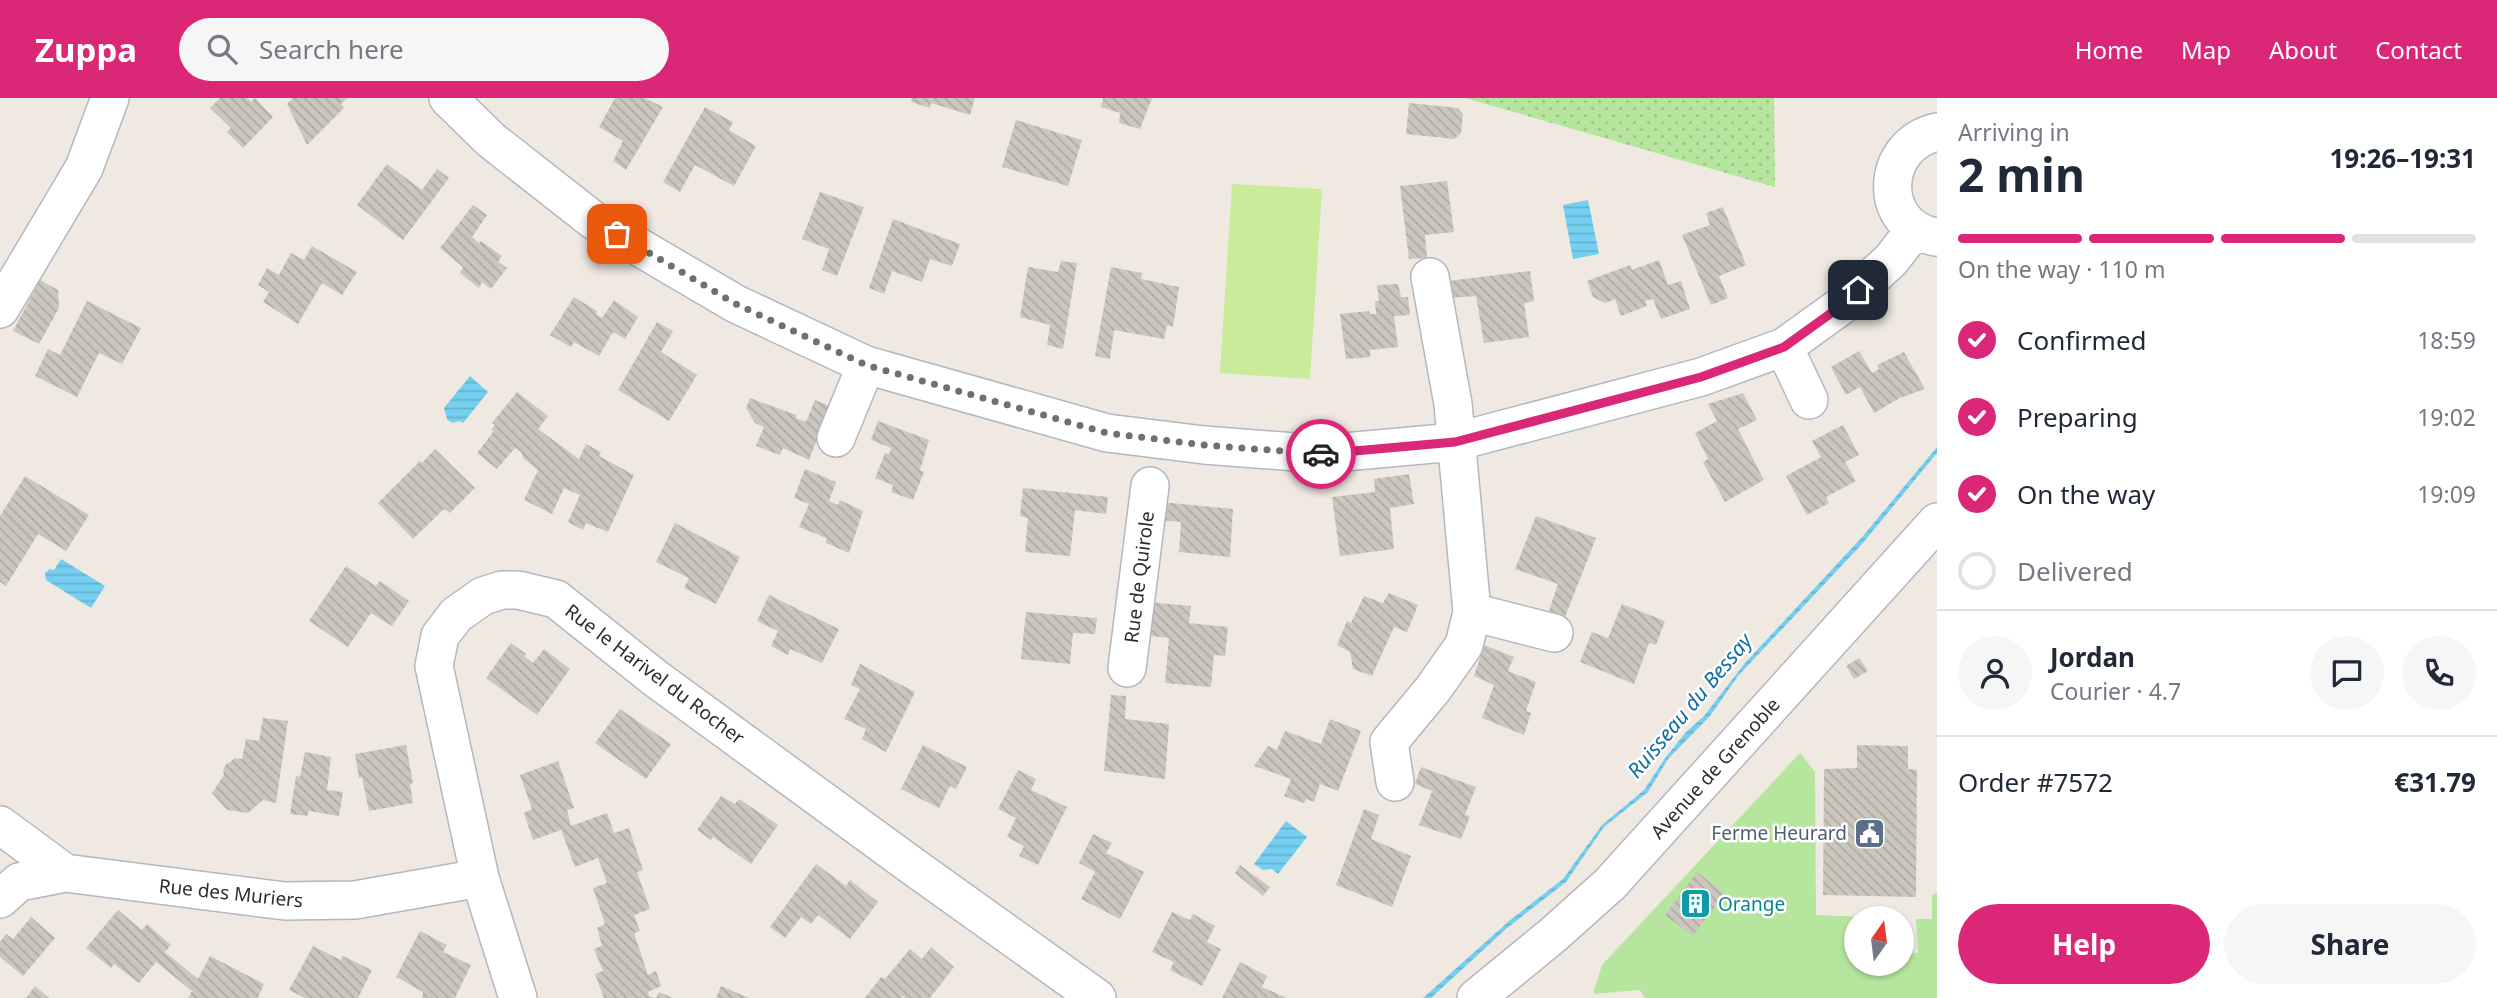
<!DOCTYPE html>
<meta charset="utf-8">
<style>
:root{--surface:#fff;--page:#f6f6f7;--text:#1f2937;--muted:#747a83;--line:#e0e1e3;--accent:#db2777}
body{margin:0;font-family:"Noto Sans",sans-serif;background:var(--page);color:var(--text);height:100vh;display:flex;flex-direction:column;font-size:26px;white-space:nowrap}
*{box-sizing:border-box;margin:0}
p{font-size:23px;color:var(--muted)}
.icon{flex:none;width:38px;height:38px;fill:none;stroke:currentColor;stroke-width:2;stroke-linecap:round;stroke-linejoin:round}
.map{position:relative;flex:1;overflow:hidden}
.side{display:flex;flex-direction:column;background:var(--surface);width:560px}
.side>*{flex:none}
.needle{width:46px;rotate:14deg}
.controls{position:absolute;left:1844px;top:808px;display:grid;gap:14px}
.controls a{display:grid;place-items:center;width:70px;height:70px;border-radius:50%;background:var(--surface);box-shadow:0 2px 5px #0004;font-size:35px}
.pin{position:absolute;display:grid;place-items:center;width:60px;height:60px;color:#fff;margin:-30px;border-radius:14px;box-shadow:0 4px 10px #0006}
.courier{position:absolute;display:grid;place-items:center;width:70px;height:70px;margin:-35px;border:5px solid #db2777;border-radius:50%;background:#fff;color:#222;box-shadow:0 2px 9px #0007}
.summary em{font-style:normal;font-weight:700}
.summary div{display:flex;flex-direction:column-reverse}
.summary{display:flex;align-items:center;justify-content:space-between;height:119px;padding:0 21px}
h1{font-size:46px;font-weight:700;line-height:52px}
.bar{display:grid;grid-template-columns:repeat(4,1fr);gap:10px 7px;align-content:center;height:84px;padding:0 21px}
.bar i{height:9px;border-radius:5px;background:var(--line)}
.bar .current{background:var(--accent)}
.bar p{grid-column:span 4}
.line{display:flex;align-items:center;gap:18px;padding:0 21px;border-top:2px solid var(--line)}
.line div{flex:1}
.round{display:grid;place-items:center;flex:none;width:74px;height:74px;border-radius:37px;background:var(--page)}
ol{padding:0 21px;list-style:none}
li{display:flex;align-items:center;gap:21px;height:77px}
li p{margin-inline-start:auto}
li .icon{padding:7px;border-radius:50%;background:var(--accent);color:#fff;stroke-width:4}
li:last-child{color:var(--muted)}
li i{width:38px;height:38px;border:4px solid var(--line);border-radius:50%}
.cta{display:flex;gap:14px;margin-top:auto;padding:14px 21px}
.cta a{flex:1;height:80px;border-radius:42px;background:var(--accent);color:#fff;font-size:28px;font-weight:700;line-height:80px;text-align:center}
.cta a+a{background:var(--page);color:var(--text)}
header{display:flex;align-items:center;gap:42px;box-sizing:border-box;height:98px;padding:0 35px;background:var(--accent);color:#fff}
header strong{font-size:33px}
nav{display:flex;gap:38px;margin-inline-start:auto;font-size:24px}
.search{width:490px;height:63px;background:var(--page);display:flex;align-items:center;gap:18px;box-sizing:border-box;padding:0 24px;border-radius:38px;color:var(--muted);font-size:26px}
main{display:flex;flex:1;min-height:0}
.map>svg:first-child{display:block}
.grass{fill:#b6e59e}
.park{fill:url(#park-dots)}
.pitch{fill:#c9ec9a}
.water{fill:url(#water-rules)}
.building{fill:url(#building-back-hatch)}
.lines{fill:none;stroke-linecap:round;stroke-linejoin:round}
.minor-casing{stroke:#b4b7c1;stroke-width:40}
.minor{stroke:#fff;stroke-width:37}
.done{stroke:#726f6d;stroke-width:7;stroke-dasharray:0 12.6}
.route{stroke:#db2777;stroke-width:9}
.labels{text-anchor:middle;stroke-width:5;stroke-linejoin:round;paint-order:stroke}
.street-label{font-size:19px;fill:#2e2e2e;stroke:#fff}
.service-label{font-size:19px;fill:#4e5e75;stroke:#fff;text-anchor:end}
.culture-label{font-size:19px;fill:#0d838f;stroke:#fff;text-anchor:start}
.water-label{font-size:21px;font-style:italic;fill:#0d6fa3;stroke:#fff}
</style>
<header>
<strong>Zuppa</strong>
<div class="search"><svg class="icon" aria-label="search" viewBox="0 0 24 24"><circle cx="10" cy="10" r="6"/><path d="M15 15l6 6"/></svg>Search here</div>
<nav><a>Home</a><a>Map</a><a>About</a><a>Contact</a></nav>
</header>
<main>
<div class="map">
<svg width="1937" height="900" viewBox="0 0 1937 900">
<defs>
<pattern id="park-dots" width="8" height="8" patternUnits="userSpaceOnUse" patternTransform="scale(1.75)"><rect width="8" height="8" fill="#b6e59e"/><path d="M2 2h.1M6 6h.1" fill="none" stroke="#9dc588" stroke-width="1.8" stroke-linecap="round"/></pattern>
<pattern id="water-rules" width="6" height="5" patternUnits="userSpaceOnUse" patternTransform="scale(1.75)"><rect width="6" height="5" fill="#75cff0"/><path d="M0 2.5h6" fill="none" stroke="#66b2ce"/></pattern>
<pattern id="building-back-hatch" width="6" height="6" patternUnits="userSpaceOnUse" patternTransform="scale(1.75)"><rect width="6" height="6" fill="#cbc7bf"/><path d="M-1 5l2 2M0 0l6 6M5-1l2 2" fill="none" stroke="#afaba4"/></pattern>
</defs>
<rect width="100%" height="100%" fill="#efe9e1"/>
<!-- grass -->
<path class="grass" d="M1800,655l15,19 1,143 75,3 -34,1v45h45v-11h16l-2,-34h16v-24l5,-2v105h-292l-5,-8 -47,4 9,-29z"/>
<!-- park -->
<path class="park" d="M1465,0h309l1,89z"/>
<!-- pitch -->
<path class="pitch" d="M1232,86l90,5 -12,190 -90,-6z"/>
<!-- water -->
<path class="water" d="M1588,102l11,54 -26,5 -10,-54z
M470,278l18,16 -25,31 -3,-2 -8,2 -5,-4 -3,-11z
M1937,349v6l-75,91 -124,132 -28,40 -42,43 -20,33 -44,35 -38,55 -59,46 -76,70h-8l86,-77 54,-42 39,-54 42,-35 22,-33 20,-25 18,-16 41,-53 118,-127z
M61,461l44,27 -14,22 -45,-28 -1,-7 5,-4 4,1z
M1286,723l21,16 -29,37 -6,-5 -9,1 -9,-6z"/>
<!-- building -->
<path class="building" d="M220,0h27l4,4 4,-4 18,19 -30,31 -16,-16 4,-4 -21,-20z
M293,0h54l-6,6 3,4 -37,37 -20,-41z
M615,0h30l18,9 -37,63 -13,-9 10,-20 -24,-14z
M912,0h63l-5,17 -39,-12 -1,5 -19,-6z
M1103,0h49l-12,31 -21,-6 1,-10 -19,-6z
M1409,5l49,5 5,6 -2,19 -7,6 -48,-5z
M705,9l28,15 -4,8 27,16 -22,40 -39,-21 -15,27 -17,-10z
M1016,22l66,20 -14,46 -66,-19z
M387,66l35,26 15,-21 12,9 -46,62 -46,-35z
M1447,83l7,51 -29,3 2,23 -18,1 -9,-73z
M820,94l44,15 -27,69 -15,-6 7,-21 -27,-10z
M473,107l14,10 -15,22 7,6 2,-2 21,15 -4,6 9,6 -16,21 -9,-7 -3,6 -19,-15 3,-6 -23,-19z
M1723,109l23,58 -27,11 9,22 -17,7 -29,-70 28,-10 -4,-12z
M893,121l67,25 -8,22 -22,-7 -8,23 -30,-11 -8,23 -15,-6z
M312,148l45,26 -15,23 -20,-12 -24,41 -35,-22 6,-10 -11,-7 9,-17 12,7 12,-22 13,7z
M1659,162l9,25 13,-4 9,28 -29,10 -8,-20 -8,2 2,5 -26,10 -6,-17 -10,4 -12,-6 -6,-16 43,-16 2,5z
M1061,163l16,2 -14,86 -16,-4 3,-20 -30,-8 8,-50 30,5z
M1111,169l31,6 -1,6 38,8 -6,40 -6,-2 -3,14 -50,-9 -4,29 -15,-3z
M1530,173l4,30 -10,2 5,34 -45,6 -8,-47 -26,2 -2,-17z
M40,182l18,10 1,18 -20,36 -26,-13z
M1398,186l3,13h7l2,18 -16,1 4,31 -28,3v7l-24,2 -6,-45 29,-3 1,3h6l-1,-13h4l-2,-16z
M574,199l23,14 -1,3 6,4 12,-18 24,17 -13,22 -12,-7 -14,24 -25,-14 -3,5 -21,-12z
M87,203l54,27 -19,36 -23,-11 -22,44 -42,-21 13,-27 12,6z
M657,224l16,9 -12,21 36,23 -28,46 -51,-31z
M1859,253l13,22 7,-4 -2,-4 27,-13 21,37 -25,9 -26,15 -14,-26 -14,8 -15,-28z
M517,294l31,24 -10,13 41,30 7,-15 15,8 -2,4 35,19 -26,57 -22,-9 -3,7 -15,-8 12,-27 -16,-7 -12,26 -28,-14 14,-30 -14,-11 -3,-7 -6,-4 -18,21 -20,-16 17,-22 -3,-1 4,-5 -3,-2z
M1743,295l14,27 -19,9 26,51 -39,22 -22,-40 5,-3 -13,-26 22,-12 -9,-17z
M750,300l46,17v3l10,4 9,-22 15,6 -21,54 -26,-12 -3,7 -24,-9 8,-19 -9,-4 -9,-15z
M878,323l51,19 -9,30 4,2 -11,28 -22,-8 2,-7 -18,-7 10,-25 4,1 2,-6 -20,-8z
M1843,327l16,30 -14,7 11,19 -30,16 3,6 -22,12 -21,-39 35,-19 -9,-16z
M435,351l40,39 -25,25 -6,-4 -31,30 -35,-36 42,-42 2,2z
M805,371l31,13 -7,19 9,4 2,-5 23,11 -14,42 -23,-10v-5l-27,-11 10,-23 -15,-6z
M1409,376l5,30 -24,4 4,41 -54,7 -8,-59 43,-5 -1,-13z
M25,378l64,39 -23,36 -28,-17 -32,52 -6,-4v-66z
M1023,390l85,9 -2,17 -31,-4 -5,46 -45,-4 3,-34 -8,-2z
M1161,404l72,7 -3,48 -51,-5 2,-30 -22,-2z
M1536,418l60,22 -31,79 -16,-6 9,-27 -43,-15z
M675,425l65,34 -24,47 -32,-16 5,-10 -33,-16z
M346,468l30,20 4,-5 29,20 -17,25 -21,-13 -23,34 -39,-26z
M1389,495l29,12 -11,27 -13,-5 -22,49 -19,-7 -3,-17 -13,-7 10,-24 4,2 13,-27 19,7z
M769,497l70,34 -17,34 -32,-14 -2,6 -17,-9 7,-15 -21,-10z
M1148,504l43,4 -2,17 39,4 -3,29 -11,-1 -3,32 -46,-4 4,-45 -29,-3z
M1622,506l43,17 -9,24 -7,-2 -15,41 -54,-22 12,-30 16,6z
M1026,514l71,6 -2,16 -22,-1 -3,31 -49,-5z
M511,545l15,11 -2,2 9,7 11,-14 26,20 -33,46 -51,-37z
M1484,547l30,12 -6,14 28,11 -10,29 5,2 -7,22 -42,-17 12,-33 -20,-9z
M1859,560l9,13 -14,8 -8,-13z
M860,566l55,28 -29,60 -24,-13 4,-10 -22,-10 16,-30 -9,-4z
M1111,597l15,1 -1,23 44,5 -4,55 -61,-8z
M620,611l51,35 -25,35 -51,-36z
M263,620l25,3 -12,82 -13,-3 -15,13 -21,-3 -15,-17 12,-18 -1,-5 3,-6 5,-2 3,-4 8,1 4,-20 13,2z
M1330,621l31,12 -23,60 -18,-7 -6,18 -8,-3 -2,4 -20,-7 7,-17 -37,-13 14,-20 9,4 8,-19 36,13z
M406,647l7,38 -3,1 3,19 -44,8 -7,-34 -3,1 -4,-24z
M923,647l44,22 -11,22 -6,-3 -11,22 -38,-19z
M1857,647l51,1v23l9,1 -1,127 -93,-2 1,-126 33,-1z
M305,654l26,5 -4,33 16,2 -4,24 -30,-5 -2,5 -17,-2 6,-38 4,1z
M558,663l16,47 -7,2 4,16 36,-13 7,20 15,-5 14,42 -6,2 13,37 -16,6 6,16 -6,2 14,42 8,-4 5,15 -13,6 1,4 5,2h-50l-9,-24 8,-3 -9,-22 8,-3 -5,-18 8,-4 -12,-36 14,-5 -9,-25 -23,9 -14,-37 -28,10 -9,-27 8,-4 -12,-34z
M1421,669l55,20 -11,28 5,1 -9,23 -42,-14 13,-34 -17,-7z
M1018,672l18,9 -5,11 36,17 -29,58 -19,-9 5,-10 -17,-9 9,-19 -18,-9z
M721,698l14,8 4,-5 39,26 -27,39 -38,-27 -2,3 -14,-10z
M1364,711l15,6 -8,24 40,17 -19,51 -56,-22z
M1093,736l19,9 -6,10 38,19 -24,47 -39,-20 14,-27 -16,-9z
M816,766l30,22 4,-6 28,22 -28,37 -32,-24 -7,9 -10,-7 -16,21 -15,-11z
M1240,767l30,22 -7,9 -28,-23z
M1697,774l28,22 -32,42 -28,-21z
M118,812l24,20 5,-6 24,21 -6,7 33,27 12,-23 54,28 -6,14h-70l4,-7 -36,-29 -17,21 -25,-19 -3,4 -25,-20z
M1172,814l18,8 3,-6 22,12 -8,16 14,7 -19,37 -32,-16 4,-8 -22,-10z
M31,819l24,21 -32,38 -23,-19v-15l6,-8 7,5z
M420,833l27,14 -4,7 28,13 -16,33h-33l1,-6 -27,-15z
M313,848l28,14 2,-4 29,14 -14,28h-53l-16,-8z
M931,849l23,20 -24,31h-24l-3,-2 -2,2h-36l16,-21 4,2 25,-30 12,10z
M1240,864l27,14 -5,11 25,11h-65z
M35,888l14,12h-23z
M721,888l28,12h-33z
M659,894l14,6h-17z"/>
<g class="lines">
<defs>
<path id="minor" d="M448,0l43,42 102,80 143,84 130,61 241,68 97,12 118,9 133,-12 246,-65 83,-30 57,-41 50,-46 24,-31
M1936,139c-59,-10 -57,-92 1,-105
M0,211l84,-141 26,-70
M1784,249l25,53
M836,340l30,-73
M1472,514l82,21
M1127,570l23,-182
M1395,684l-6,-40 44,-53 31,-44 8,-33 -19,-208 -23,-127
M0,727l65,48
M0,801l19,-17 46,-9 220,28 70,-1 125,-22
M518,900l-38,-120 -46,-212 6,-30 16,-21 27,-19 19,-6h16l38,9 99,79 256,187 186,133
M1476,900l77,-63 57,-51 327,-362"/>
</defs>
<!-- minor casing -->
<use href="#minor" class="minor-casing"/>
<!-- minor -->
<use href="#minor" class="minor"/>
</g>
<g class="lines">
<!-- done -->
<path class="done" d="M617,136l119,70 130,61 241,68 97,12 117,9"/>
<!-- route -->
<path class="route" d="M1321,356l134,-12 246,-65 83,-30 57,-41 17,-16"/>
</g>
<!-- icons -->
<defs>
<symbol id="civic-square" viewBox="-11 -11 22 22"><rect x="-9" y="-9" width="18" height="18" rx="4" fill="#5c6f8a" stroke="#fff"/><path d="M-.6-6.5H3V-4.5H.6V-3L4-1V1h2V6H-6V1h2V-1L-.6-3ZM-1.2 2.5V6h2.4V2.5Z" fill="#fff"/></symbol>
<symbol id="building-square" viewBox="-11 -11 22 22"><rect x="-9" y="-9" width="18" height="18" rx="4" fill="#0f9aa8" stroke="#fff"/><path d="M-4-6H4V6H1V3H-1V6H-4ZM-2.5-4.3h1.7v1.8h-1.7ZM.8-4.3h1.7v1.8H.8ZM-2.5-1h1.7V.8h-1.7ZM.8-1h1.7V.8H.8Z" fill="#fff"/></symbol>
</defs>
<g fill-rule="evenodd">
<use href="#civic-square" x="1852" y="718" width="35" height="35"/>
<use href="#building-square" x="1678" y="788" width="35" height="35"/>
</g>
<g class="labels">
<!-- street labels -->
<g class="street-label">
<text transform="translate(1139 479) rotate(-83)" y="7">Rue de Quirole</text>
<text transform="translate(655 576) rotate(37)" y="7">Rue le Harivel du Rocher</text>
<text transform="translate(1715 670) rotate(-48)" y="7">Avenue de Grenoble</text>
<text transform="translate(231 795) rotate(6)" y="7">Rue des Muriers</text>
</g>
<!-- service labels -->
<g class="service-label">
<text x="1847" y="742">Ferme Heurard</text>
</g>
<!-- culture labels -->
<g class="culture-label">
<text x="1718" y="813">Orange</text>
</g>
<!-- water labels -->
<g class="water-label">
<text transform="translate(1690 608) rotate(-50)" y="7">Ruisseau du Bessay</text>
</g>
</g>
</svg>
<div class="controls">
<a><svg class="needle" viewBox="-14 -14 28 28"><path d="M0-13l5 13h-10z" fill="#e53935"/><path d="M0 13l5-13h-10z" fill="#747a83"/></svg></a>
</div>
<div class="pin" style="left:617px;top:136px;background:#ea580c"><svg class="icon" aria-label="bag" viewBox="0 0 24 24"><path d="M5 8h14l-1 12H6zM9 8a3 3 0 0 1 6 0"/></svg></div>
<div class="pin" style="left:1858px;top:192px;background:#1f2937"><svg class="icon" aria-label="home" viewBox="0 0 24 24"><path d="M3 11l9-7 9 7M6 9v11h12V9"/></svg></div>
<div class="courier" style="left:1321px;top:356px"><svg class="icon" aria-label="car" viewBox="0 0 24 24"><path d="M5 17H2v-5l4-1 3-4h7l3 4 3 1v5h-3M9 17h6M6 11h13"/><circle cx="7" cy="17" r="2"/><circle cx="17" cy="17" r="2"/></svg></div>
</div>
<section class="side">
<div class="summary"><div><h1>2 min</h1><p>Arriving in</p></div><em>19:26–19:31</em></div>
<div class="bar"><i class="current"></i><i class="current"></i><i class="current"></i><i></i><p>On the way · 110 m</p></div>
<ol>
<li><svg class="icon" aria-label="check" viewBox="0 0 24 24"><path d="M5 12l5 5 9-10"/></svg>Confirmed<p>18:59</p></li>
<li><svg class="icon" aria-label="check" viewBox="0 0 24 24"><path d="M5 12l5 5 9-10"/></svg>Preparing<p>19:02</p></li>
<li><svg class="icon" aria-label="check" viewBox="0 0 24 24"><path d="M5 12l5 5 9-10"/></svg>On the way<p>19:09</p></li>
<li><i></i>Delivered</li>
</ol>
<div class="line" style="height:126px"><a class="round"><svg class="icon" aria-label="person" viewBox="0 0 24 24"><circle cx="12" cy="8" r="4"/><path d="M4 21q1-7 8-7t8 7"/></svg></a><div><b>Jordan</b><p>Courier · 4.7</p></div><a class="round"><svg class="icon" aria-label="chat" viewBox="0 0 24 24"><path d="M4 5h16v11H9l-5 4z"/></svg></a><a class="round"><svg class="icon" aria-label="phone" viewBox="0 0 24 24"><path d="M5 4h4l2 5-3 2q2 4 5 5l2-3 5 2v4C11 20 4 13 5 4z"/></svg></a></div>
<div class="line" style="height:91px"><div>Order #7572</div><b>€31.79</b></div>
<div class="cta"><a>Help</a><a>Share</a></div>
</section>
</main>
